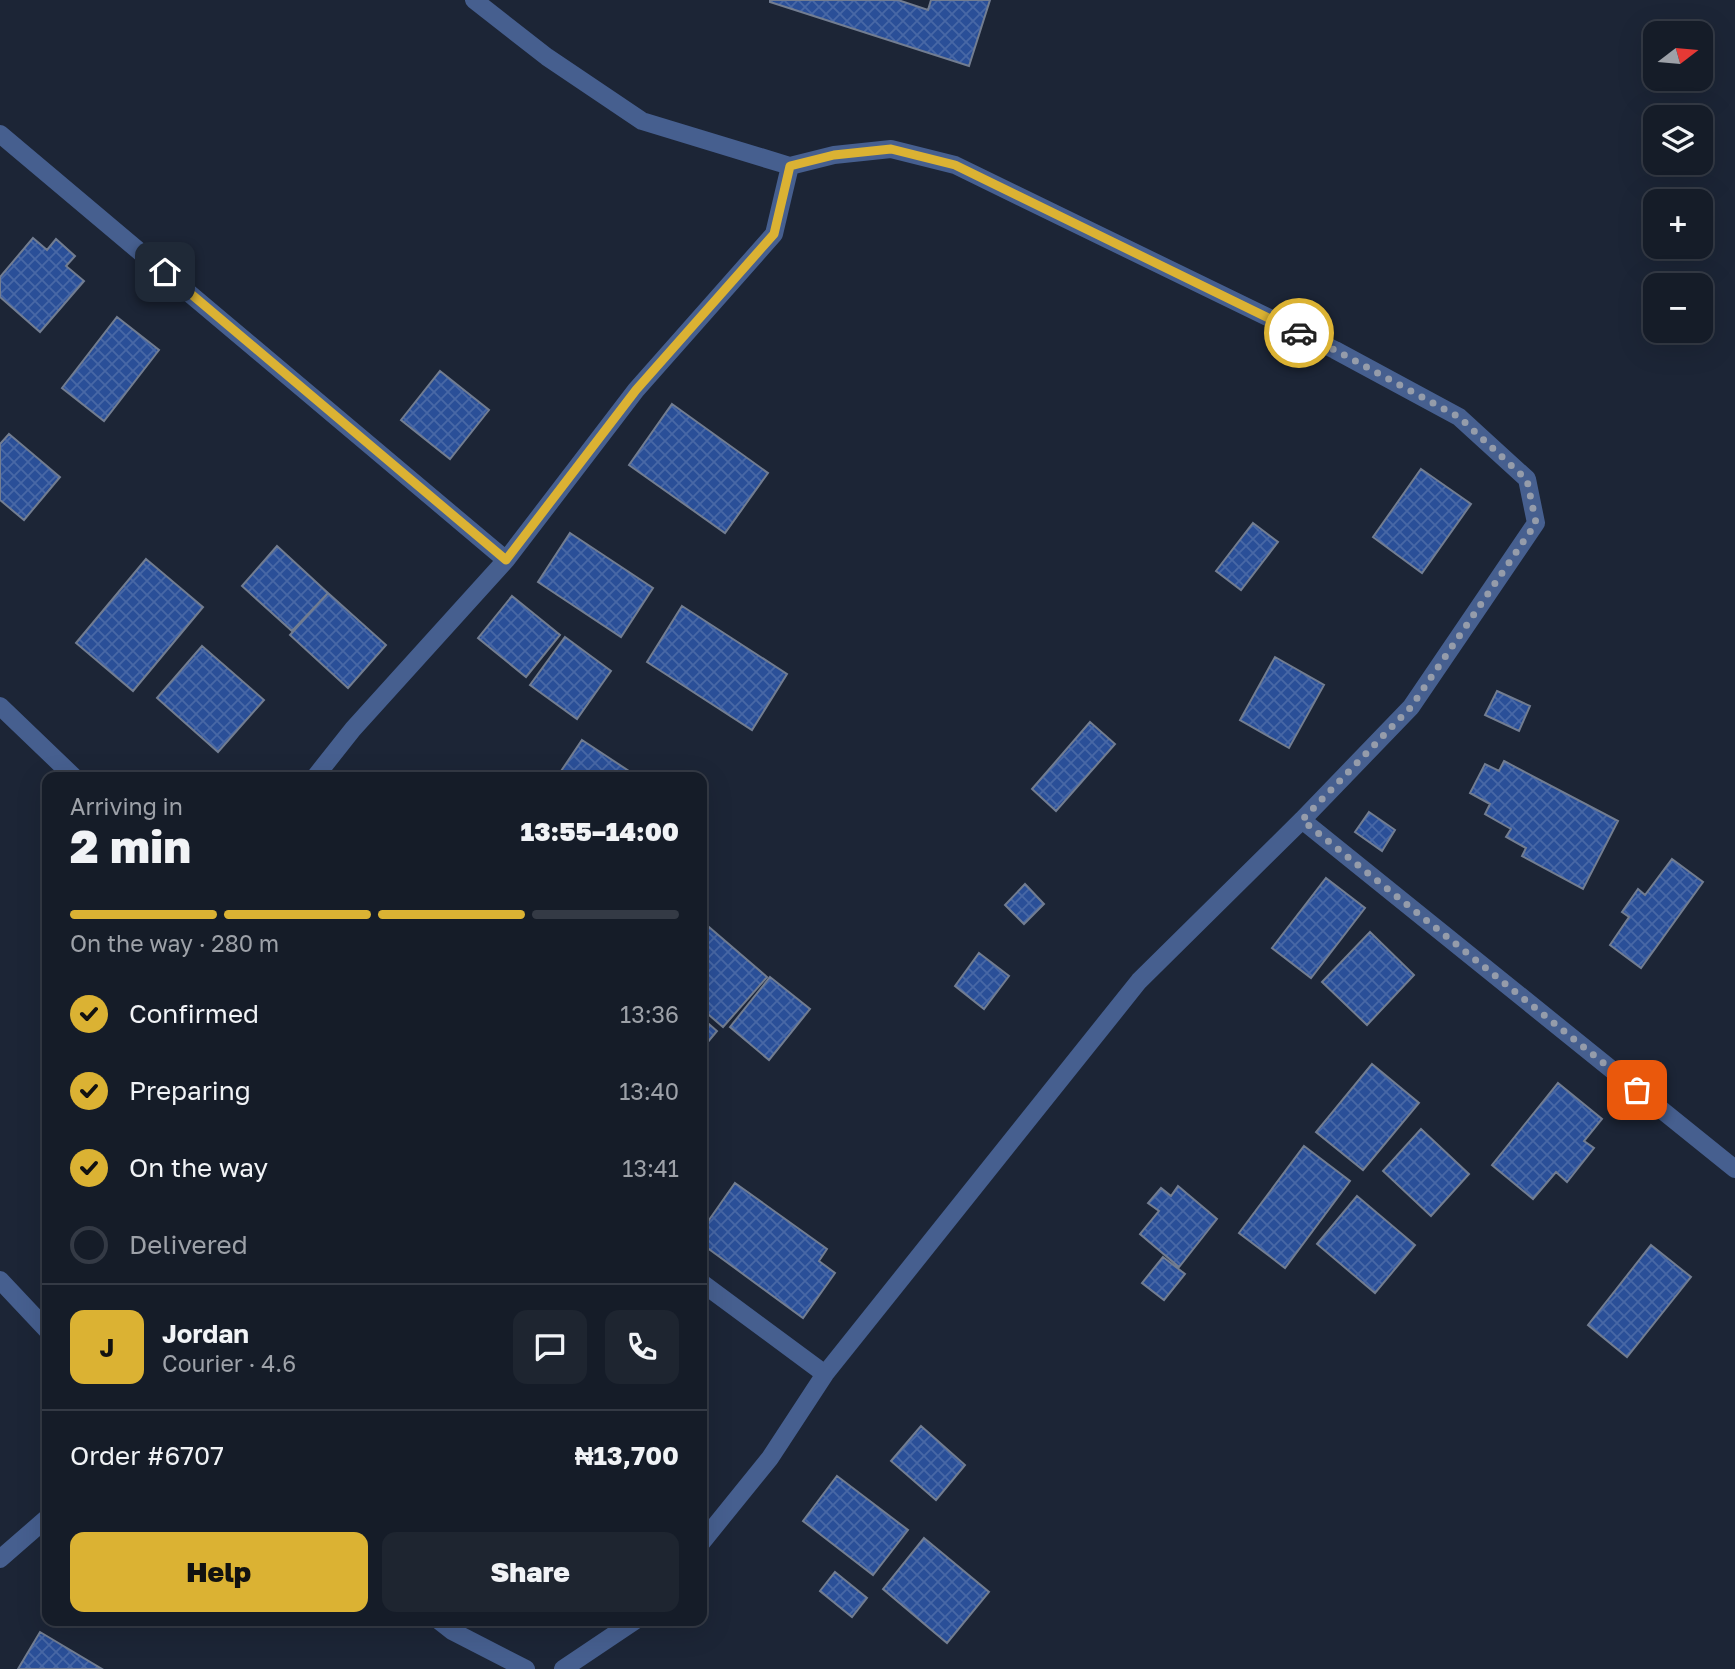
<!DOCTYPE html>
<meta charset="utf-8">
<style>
:root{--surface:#151c28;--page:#1e2530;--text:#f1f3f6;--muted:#9da1a8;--line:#343a45;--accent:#dbb233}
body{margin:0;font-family:"Golos Text",sans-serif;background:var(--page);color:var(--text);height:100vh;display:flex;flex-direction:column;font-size:26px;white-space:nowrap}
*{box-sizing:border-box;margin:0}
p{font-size:23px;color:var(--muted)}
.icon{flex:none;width:38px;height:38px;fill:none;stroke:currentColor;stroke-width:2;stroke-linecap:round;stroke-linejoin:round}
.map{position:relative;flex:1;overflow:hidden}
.sheet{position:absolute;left:42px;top:772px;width:665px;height:854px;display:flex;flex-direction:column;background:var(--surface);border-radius:14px;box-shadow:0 7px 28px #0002,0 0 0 2px var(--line)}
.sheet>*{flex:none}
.needle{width:46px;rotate:74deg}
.buttons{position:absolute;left:1643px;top:21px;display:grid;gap:14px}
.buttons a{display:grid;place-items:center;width:70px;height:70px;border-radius:14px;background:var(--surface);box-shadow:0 7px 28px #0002,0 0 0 2px var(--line);font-size:35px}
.pin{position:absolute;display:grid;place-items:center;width:60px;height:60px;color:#fff;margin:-30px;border-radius:14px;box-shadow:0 4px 10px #0006}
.courier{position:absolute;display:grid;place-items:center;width:70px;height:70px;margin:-35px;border:5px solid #dbb233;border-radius:50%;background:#fff;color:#222;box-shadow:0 2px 9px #0007}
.summary em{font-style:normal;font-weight:800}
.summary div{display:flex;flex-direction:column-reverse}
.summary{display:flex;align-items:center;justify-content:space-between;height:119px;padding:0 28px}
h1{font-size:46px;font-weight:800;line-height:52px}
.bar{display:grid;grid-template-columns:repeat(4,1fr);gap:10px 7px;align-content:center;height:84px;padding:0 28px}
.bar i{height:9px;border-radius:5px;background:var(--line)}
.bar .selected{background:var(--accent)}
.bar p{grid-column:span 4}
.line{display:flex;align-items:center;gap:18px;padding:0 28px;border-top:2px solid var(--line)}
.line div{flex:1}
.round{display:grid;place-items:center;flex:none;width:74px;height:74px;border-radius:14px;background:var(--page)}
ol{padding:0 28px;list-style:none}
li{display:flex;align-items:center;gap:21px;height:77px}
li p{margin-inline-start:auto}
li .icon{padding:7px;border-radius:50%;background:var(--accent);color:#111;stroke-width:4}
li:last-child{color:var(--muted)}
li i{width:38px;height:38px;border:4px solid var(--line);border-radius:50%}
.button{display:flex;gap:14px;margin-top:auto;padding:14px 28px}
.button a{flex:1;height:80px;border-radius:14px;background:var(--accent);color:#111;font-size:28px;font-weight:800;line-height:80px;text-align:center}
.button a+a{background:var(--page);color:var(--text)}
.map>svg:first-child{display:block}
.building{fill:url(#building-cross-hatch);stroke:#727d91;stroke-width:2}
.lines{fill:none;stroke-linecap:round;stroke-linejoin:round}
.minor{stroke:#465f8f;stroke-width:18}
.done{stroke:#959caa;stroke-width:7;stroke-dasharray:0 12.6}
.route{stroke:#dbb233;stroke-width:9}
</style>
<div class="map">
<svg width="1735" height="1669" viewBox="0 0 1735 1669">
<defs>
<pattern id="building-cross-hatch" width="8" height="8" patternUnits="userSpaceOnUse" patternTransform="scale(1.75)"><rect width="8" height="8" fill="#2a4f98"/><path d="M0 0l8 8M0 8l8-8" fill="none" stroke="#4868a6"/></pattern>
</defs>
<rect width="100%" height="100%" fill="#1c2536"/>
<!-- building -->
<path class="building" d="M770,0h128l30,10 3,-10h59l-21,66 -199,-64z
M33,238l14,12 9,-11 19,17 -9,10 18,15 -44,51 -40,-35v-20z
M117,317l42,33 -55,71 -42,-33z
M440,371l49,39 -39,49 -49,-39z
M672,404l96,69 -43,60 -96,-68z
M9,434l51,43 -36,43 -24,-20v-56z
M1421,469l50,35 -49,69 -49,-36z
M1253,523l25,19 -37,48 -25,-19z
M570,533l83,55 -32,49 -83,-55z
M277,546l51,47 -36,38 -50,-45z
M146,559l57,48 -70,84 -57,-48z
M328,593l58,52 -38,43 -58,-53z
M512,596l48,39 -34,42 -48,-39z
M682,606l105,68 -35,56 -105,-68z
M565,637l46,34 -34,48 -47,-34z
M202,646l62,54 -46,52 -61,-54z
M1275,657l49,28 -35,63 -49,-28z
M1497,691l33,15 -11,25 -34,-16z
M1090,722l25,22 -59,67 -24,-22z
M582,740l56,37h-81z
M1504,761l114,60 -35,68 -61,-33 4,-8 -20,-11 5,-8 -26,-15 5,-10 -20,-11 15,-29 14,7z
M1369,812l26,18 -13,21 -27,-19z
M1672,859l31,23 -62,86 -31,-23 19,-28 -7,-5 16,-23 7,6z
M1326,878l39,30 -54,70 -39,-30z
M1025,884l19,20 -20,20 -19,-19z
M702,921l65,56 -44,50 -21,-18z
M1370,932l44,43 -47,50 -45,-43z
M979,953l30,23 -25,33 -29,-23z
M770,977l40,32 -41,51 -39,-33z
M702,1018l15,13 -15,18z
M1372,1064l47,39 -56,67 -47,-38z
M1558,1083l44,36 -18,22 10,7 -27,34 -11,-10 -23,27 -41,-34z
M1421,1129l48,45 -38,42 -48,-45z
M1304,1146l46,35 -65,87 -46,-35z
M735,1183l92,66 -8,12 16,12 -32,45 -101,-74v-14z
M1178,1186l39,33 -38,48 -39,-33 19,-23 -11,-8 13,-15 10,8z
M1357,1196l58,49 -40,48 -58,-49z
M1651,1245l40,32 -64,80 -39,-32z
M1163,1257l22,17 -21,26 -22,-17z
M921,1426l44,39 -29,35 -45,-39z
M837,1476l71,54 -35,45 -70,-54z
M924,1538l65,54 -42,51 -64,-54z
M835,1572l32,26 -15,19 -32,-26z
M40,1632l62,37h-84z"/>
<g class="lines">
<!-- minor -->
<path class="minor" d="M474,0l73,57 95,64 148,45 44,-11 57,-6 64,16 380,185 124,67 68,62 9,44 -125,184 -109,113 -163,161 -314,393 -55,84 -68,84
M0,134l506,426
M0,706l74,71
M315,777l38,-48 153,-169 130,-170 138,-156 16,-68
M1302,820l433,349
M0,1280l47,50
M702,1283l123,91
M0,1559l47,-41
M438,1620l14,11 74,38
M563,1669l73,-49"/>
</g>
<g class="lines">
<!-- done -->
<path class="done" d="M1299,333l36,17 124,67 68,63 9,43 -125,184 -109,113 335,270"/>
<!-- route -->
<path class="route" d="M165,272l341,288 130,-170 138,-156 16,-68 44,-11 57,-6 64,16 344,168"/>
</g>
</svg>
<div class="buttons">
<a><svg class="needle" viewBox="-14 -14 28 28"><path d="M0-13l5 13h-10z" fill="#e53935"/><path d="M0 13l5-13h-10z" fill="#9da1a8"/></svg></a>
<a><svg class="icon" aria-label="layers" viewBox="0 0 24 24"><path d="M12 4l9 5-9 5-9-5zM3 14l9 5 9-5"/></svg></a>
<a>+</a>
<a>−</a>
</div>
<div class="pin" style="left:1637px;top:1090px;background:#ea580c"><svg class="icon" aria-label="bag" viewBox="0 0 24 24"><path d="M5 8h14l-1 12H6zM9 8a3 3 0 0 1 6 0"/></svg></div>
<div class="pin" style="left:165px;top:272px;background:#1f2937"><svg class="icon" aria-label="home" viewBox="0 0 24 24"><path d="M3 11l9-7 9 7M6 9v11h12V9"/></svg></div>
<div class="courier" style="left:1299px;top:333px"><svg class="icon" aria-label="car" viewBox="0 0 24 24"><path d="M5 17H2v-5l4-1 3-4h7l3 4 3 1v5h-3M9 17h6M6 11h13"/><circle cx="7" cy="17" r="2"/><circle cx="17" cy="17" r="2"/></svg></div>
<section class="sheet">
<div class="summary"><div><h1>2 min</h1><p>Arriving in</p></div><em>13:55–14:00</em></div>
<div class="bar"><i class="selected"></i><i class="selected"></i><i class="selected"></i><i></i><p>On the way · 280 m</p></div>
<ol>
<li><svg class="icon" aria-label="check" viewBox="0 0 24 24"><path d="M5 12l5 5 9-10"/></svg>Confirmed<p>13:36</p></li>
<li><svg class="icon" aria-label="check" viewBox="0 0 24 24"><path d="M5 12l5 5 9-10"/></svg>Preparing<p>13:40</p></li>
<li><svg class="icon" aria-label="check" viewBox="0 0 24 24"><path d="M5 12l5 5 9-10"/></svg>On the way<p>13:41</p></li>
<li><i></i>Delivered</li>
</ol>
<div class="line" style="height:126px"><b class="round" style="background:var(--accent);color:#111">J</b><div><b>Jordan</b><p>Courier · 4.6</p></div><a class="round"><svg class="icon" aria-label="chat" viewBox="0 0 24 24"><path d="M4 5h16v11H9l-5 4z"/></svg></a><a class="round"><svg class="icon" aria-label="phone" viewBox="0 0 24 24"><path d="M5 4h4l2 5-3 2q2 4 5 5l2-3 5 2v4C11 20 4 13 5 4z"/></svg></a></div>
<div class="line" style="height:91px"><div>Order #6707</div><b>₦13,700</b></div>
<div class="button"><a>Help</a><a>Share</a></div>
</section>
</div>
